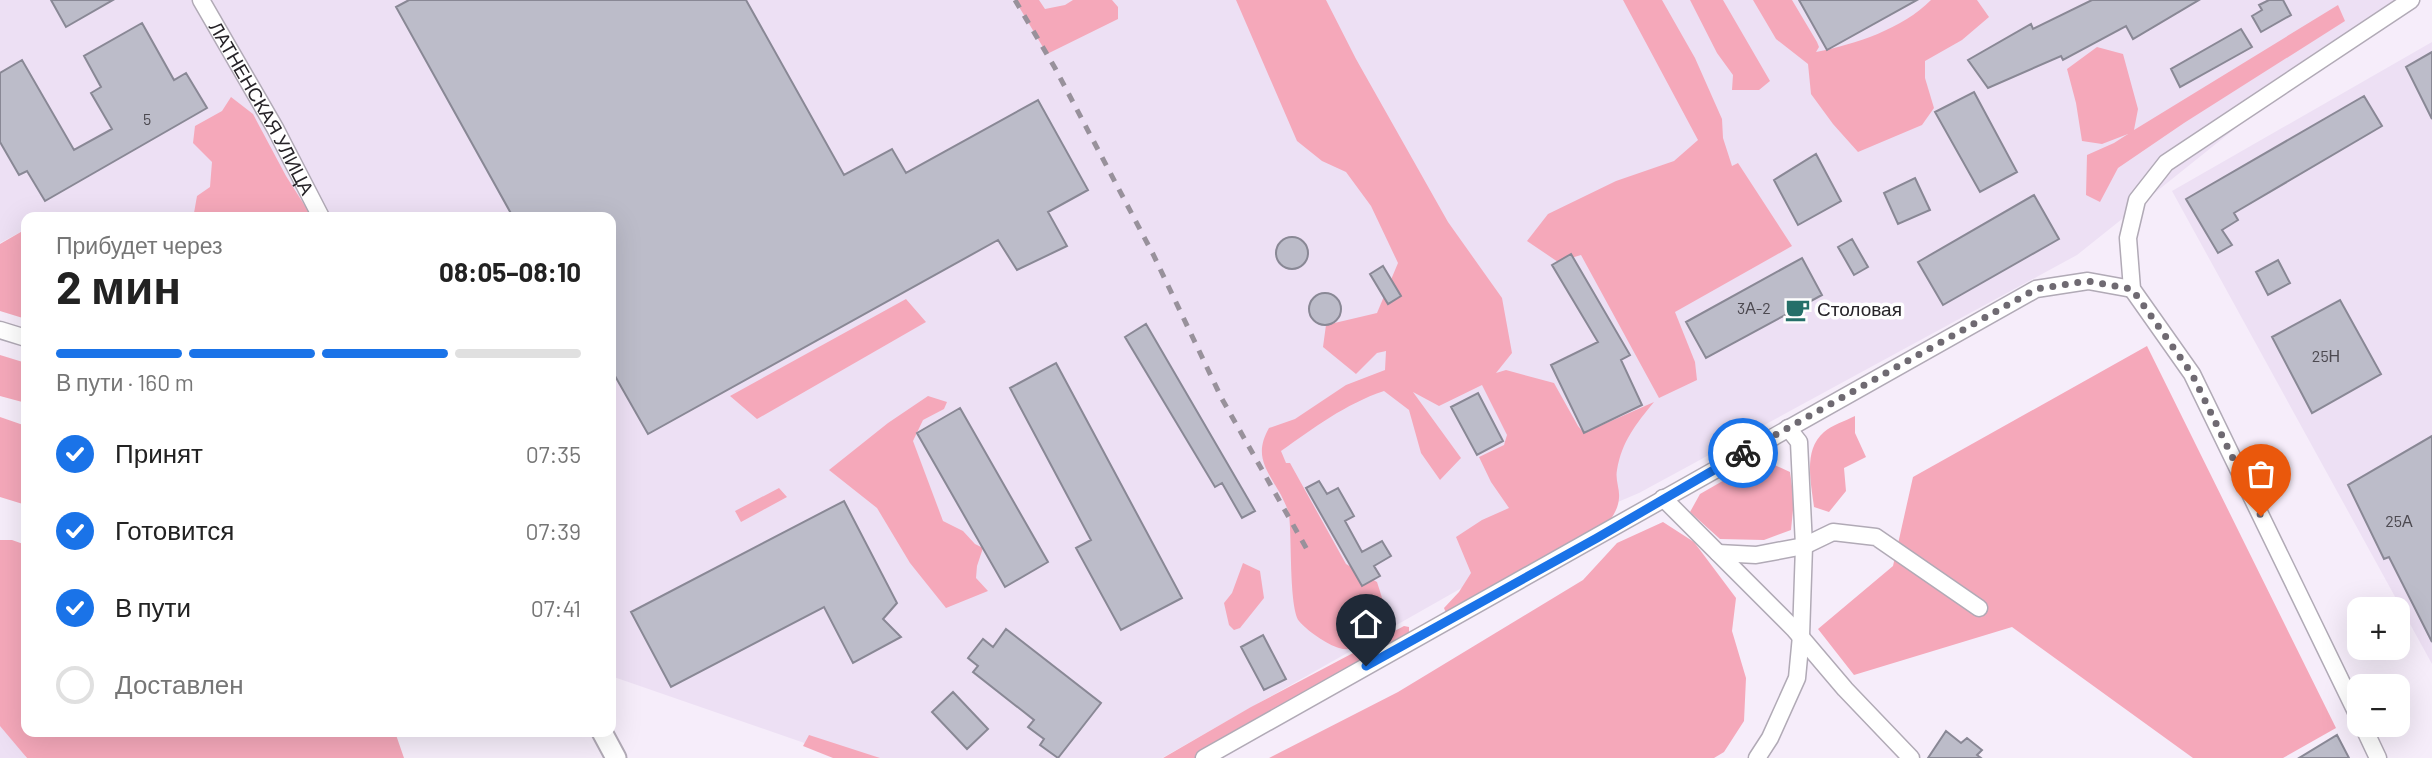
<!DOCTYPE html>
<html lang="ru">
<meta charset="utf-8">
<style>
:root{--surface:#fff;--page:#f2f2f2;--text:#222;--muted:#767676;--line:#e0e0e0;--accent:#1a73e8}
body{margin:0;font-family:Barlow,sans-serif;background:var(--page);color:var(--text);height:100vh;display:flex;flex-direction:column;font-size:26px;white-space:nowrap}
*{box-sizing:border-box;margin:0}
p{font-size:23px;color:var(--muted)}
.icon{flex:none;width:38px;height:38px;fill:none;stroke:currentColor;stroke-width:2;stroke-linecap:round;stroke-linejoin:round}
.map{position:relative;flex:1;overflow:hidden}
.sheet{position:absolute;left:21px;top:212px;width:595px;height:525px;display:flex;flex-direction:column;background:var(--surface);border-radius:14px;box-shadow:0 7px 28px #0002}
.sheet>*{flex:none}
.controls{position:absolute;left:2347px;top:597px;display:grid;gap:14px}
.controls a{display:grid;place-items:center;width:63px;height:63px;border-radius:14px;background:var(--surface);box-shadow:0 7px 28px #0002;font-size:35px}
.pin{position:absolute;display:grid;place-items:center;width:60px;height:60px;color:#fff;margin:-72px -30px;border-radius:50% 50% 50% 0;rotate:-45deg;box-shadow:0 0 7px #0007}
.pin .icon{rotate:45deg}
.courier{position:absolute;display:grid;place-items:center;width:70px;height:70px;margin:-35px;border:5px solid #1a73e8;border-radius:50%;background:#fff;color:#222;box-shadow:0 2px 9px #0007}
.summary em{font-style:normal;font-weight:700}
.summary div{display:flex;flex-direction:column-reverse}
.summary{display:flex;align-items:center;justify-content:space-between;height:119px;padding:0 35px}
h1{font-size:46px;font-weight:700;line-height:52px}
.bar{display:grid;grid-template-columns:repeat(4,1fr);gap:10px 7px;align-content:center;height:84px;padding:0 35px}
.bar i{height:9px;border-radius:5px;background:var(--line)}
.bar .selected{background:var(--accent)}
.bar p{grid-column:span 4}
ol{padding:0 35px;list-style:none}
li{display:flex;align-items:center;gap:21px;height:77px}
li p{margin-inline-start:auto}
li .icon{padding:7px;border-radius:50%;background:var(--accent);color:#fff;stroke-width:4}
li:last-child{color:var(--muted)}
li i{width:38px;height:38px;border:4px solid var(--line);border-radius:50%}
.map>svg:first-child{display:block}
.built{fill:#ede0f4}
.green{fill:#f5a8ba}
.building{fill:#bcbcc9;stroke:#898895;stroke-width:2}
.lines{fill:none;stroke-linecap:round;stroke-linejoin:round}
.minor-casing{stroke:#b1aab6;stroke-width:19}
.tertiary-casing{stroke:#b1aab6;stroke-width:23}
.minor{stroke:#fff;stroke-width:16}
.tertiary{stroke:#fff;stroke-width:19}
.rail{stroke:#98919b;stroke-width:5;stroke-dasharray:9 9;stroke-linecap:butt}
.done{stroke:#6f6a72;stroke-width:7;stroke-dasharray:0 12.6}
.route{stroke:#1a73e8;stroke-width:9}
.labels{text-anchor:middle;stroke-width:7;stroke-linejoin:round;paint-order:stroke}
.number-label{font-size:16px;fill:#4c4950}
.street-label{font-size:19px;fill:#262328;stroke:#fefefe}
.poi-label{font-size:19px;fill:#262328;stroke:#fefefe;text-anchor:start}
</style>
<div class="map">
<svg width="2432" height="758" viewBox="0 0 2432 758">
<rect width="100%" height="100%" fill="#f6edfa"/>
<!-- built -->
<path class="built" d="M0,0h2396l-319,255 -438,238 -40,17 -437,248h-304l-45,-12 -202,-70v-459l-564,-1 -21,1v12l-26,14z
M2432,42v622l-260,-473z
M0,696l26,62h-26z"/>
<!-- green -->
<path class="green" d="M1015,0h24l6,9 20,-4 8,-5h39l6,7v12l-71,35z
M1236,0h90l30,59 92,163 54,76 10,55 -16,20 10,-3 48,13 24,43 6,7 70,-31c-18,22 -32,39 -37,68 -2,10 3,19 2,28 -1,14 -10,24 -19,34l-152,86 -4,-10 15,-16 12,-19 -15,-36 26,-17 27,-12 -18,-26 -12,-25 25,-12 3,-10 -25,-50 -43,21 -26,-14 48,66 -21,22 -19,-27 -12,-43 -25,-19c-39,13 -70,37 -103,60l5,12h4l56,101 31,18c3,10 8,22 7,31 -1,20 -25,42 -45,35 -11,-3 -33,-18 -40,-27 -10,-14 -7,-85 -10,-106 -1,-7 -5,-13 -8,-20 -14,-25 -28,-39 -12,-67l26,-9 51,-34 39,-15 1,-19 -9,2 -21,21 -33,-27 3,-22 51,-12 21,-50 -27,-57 -25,-34 -24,-11 -25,-20z
M1623,0h39l33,58 27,61 1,19 9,28 6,-3 54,83 -117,66 20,50 2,18 -38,18 -78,-143 -23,7 -31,-21 21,-27 68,-33 58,-20 24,-21z
M1690,0h33l47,81 -11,9h-27l1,-15 -16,-22z
M1753,0h39l25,42 2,5 -3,5c40,-8 86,-23 115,-52h46l12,17 -27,23 -37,21v17l9,30 -12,17 -64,27 -25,-28 -22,-30 -3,-30 -32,-25z
M2338,5l7,16 -161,102 -66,45 -18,34 -14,-7 1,-40 27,-12 14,-9 -26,10 -20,-3 -6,-38 -9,-34 30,-22 26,7 15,55 -4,21z
M231,97l22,17 33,62 26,41h-116l-2,-4 3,-17 13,-9 2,-25 -19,-19 2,-17 27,-15z
M26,229v90l-26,-8v-67z
M906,299l20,23 -169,97 -27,-23z
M2147,346l189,382 -53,30h-90l-181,-131 -158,48 -36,-46 75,-63 20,-89z
M0,355l26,8v40l-26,-7z
M928,396l19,6 -3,7 -21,11 -10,21 30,80 20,10 12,13 8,4 -6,18 -1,12 12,13 -42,17 -36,-45 -33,-55 -48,-38 59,-47z
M1855,416v17l11,24 -22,11 2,23 -17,21 -15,-5c-3,-25 -11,-57 10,-75 8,-7 21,-11 31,-16z
M0,417l26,9v79l-26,-8z
M1761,459l29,13 4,28 -3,30 -27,10 -44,-1 -30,-27 10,-18z
M779,488l8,9 -46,25 -6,-11z
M1663,522l31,20 42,56 -4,33 14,47 -2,43 -20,31 -10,6h-445l129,-66 185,-112 34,-37z
M0,540h12l14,5v187h369l9,26h-377l-27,-32z
M1243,563l17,8 4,27 -24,30 -6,2 -5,-5 -5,-22 8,-10z
M1404,626l5,1v9l-208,122h-38l88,-51z
M809,735l71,23h-47l-30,-12z"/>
<!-- building -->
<path class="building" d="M51,0h62l-47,27z
M409,0h337l98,175 48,-26 14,24 132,-73 50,90 -40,22 19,34 -50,24 -19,-30 -350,194 -37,-65v-152h-98l-117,-210z
M1799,0h118l-90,50z
M2092,0h107l-66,39 -7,-13 -63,34 -2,-4 -73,32 -20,-28 63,-36 2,5z
M2269,0h14l8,15 -30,17 -9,-16 10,-6 -3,-5z
M142,23l32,57 12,-7 21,35 -162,93 -18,-30 -8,4 -19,-33v-69l22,-13 52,90 38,-21 -21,-36 10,-6 -17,-31z
M2241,29l11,18 -72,40 -9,-18z
M2432,52v67l-26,-52z
M1974,92l43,80 -37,20 -45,-80z
M2364,96l18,30 -148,87 4,7 -16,10 10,15 -14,8 -32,-54z
M1816,154l25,47 -43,24 -24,-45z
M1915,178l15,32 -32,14 -14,-31z
M2034,195l25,44 -116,66 -25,-43z
M1276 253a16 16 0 1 1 32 0a16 16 0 1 1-32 0Z
M1852,239l16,28 -14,8 -16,-28z
M1571,254l59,101 -9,5 21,45 -58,28 -33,-68 47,-23 -46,-77z
M1802,258l20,37 -116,63 -20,-36z
M2278,260l12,23 -22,12 -12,-23z
M1383,266l18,30 -13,8 -18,-30z
M1309 309a16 16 0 1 1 32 0a16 16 0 1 1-32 0Z
M2340,300l41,74 -69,39 -40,-76z
M1146,324l109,187 -13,7 -20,-35 -7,4 -90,-150z
M1056,363l126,235 -61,32 -45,-82 15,-8 -81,-152z
M1478,393l25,48 -26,14 -26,-48z
M960,408l88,154 -43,25 -88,-154z
M2432,436v206l-43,-85 -5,2 -36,-74z
M1319,481l8,13 11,-6 16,28 -9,5 17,31 20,-11 9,15 -17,10 6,10 -18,10 -56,-98z
M844,501l53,102 -14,16 18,18 -48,26 -29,-56 -153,80 -40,-75z
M1006,629l95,74 -43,55 -18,-13 4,-6 -16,-12 6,-7 -61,-48 5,-6 -10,-8 15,-19 10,8z
M1263,635l23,44 -22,11 -23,-43z
M953,692l35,37 -21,20 -35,-37z
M1946,731l15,12 6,-5 15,12 -5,5 4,3h-53z
M2337,735l12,23h-50z"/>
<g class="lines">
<defs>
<g id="minor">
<path id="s1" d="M201,0l74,128 46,89"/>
<path d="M0,330l26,8"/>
<path d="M1663,498l131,131 51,60 66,69"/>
<path d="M1718,553l38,2 48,-9 29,-14 43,5 103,71"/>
<path d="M2359,718l-167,-344 -60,-85 -4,-51 9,-38 29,-37 245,-163"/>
<path d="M2362,724l16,34"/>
<path d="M1204,758l832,-469 52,-8 44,8"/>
<path d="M1757,758l13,-20 27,-60 4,-42 3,-90 -5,-104 -11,-14"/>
</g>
<path id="tertiary" d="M602,732l14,26"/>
</defs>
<!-- minor casing -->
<use href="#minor" class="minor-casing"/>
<!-- tertiary casing -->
<use href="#tertiary" class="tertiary-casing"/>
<!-- minor -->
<use href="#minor" class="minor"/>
<!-- tertiary -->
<use href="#tertiary" class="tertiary"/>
<!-- rail -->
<path class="rail" d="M1015,0l40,68 98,186 69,145 87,154"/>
</g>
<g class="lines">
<!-- done -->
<path class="done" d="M1743,453l293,-164 52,-8 44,8 60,85 69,142"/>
<!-- route -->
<path class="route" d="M1366,666l231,-128 146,-85"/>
</g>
<!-- icons -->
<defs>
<symbol id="cafe-bare" viewBox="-9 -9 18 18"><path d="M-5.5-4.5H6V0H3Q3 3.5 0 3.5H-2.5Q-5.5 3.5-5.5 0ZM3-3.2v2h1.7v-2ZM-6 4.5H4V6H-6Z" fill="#256f69" stroke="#fefefe" stroke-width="2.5" paint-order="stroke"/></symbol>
</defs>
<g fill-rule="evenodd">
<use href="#cafe-bare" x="1780" y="292" width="35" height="35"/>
</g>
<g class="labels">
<!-- number labels -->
<g class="number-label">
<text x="147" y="125">5</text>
<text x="1754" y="314">3А-2</text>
<text x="2326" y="362">25Н</text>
<text x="2399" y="527">25А</text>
</g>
<!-- street labels -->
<g class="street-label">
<text dy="7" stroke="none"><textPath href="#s1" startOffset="124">ЛАТНЕНСКАЯ УЛИЦА</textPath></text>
</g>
<!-- poi labels -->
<g class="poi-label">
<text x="1817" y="316">Столовая</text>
</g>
</g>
</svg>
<div class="controls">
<a>+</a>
<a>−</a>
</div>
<div class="pin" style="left:2261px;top:516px;background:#ea580c"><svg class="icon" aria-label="bag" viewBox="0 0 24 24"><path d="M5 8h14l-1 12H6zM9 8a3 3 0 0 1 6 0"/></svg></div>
<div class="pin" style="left:1366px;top:666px;background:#1f2937"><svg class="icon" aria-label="home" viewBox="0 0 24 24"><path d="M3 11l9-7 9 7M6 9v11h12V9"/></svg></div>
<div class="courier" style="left:1743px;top:453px"><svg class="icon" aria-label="bike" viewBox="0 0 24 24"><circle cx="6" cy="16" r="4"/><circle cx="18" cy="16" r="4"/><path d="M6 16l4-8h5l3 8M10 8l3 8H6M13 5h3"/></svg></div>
<section class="sheet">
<div class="summary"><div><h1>2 мин</h1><p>Прибудет через</p></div><em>08:05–08:10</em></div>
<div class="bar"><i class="selected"></i><i class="selected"></i><i class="selected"></i><i></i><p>В пути · 160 m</p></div>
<ol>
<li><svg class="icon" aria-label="check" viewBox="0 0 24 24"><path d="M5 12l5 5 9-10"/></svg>Принят<p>07:35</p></li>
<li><svg class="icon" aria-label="check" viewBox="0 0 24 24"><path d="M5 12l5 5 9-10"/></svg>Готовится<p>07:39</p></li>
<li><svg class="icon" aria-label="check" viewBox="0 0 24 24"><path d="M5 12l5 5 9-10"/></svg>В пути<p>07:41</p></li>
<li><i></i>Доставлен</li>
</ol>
</section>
</div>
